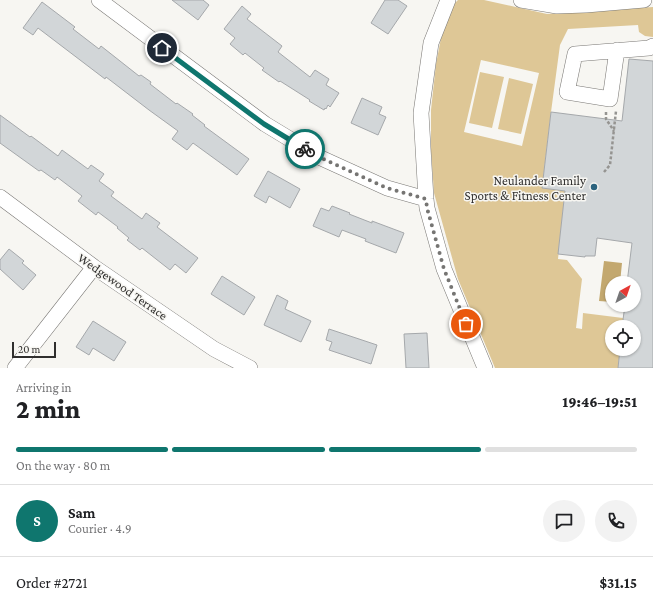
<!DOCTYPE html>
<meta charset="utf-8">
<style>
:root{--surface:#fff;--page:#f2f2f2;--text:#202124;--muted:#757577;--line:#e0e0e0;--accent:#0f766e}
body{margin:0;font-family:"Crimson Pro",serif;background:var(--page);color:var(--text);height:100vh;display:flex;flex-direction:column;font-size:15px;white-space:nowrap}
*{box-sizing:border-box;margin:0}
p{font-size:13px;color:var(--muted)}
.icon{flex:none;width:22px;height:22px;fill:none;stroke:currentColor;stroke-width:2;stroke-linecap:round;stroke-linejoin:round}
.map{position:relative;height:368px;overflow:hidden}
.details{display:flex;flex-direction:column;background:var(--surface);flex:1}
.details>*{flex:none}
.needle{width:26px;rotate:40deg}
.controls{position:absolute;left:605px;top:276px;display:grid;gap:8px}
.controls a{display:grid;place-items:center;width:36px;height:36px;border-radius:50%;background:var(--surface);box-shadow:0 1px 3px #0004;font-size:20px}
.scale{position:absolute;left:12px;bottom:10px;width:44px;box-sizing:border-box;padding-left:4px;border:2px solid #302f2e;border-top:0;font-size:11px;line-height:14px;white-space:nowrap;color:#302f2e;-webkit-text-stroke:3px #f7f6f2;paint-order:stroke}
.pin{position:absolute;display:grid;place-items:center;width:34px;height:34px;color:#fff;margin:-17px;border:2px solid #fff;border-radius:50%;box-shadow:0 1px 4px #0007}
.courier{position:absolute;display:grid;place-items:center;width:40px;height:40px;margin:-20px;border:3px solid #0f766e;border-radius:50%;background:#fff;color:#222;box-shadow:0 1px 5px #0007}
.head em{font-style:normal;font-weight:800}
.head div{display:flex;flex-direction:column-reverse}
.head{display:flex;align-items:center;justify-content:space-between;height:68px;padding:0 16px}
h1{font-size:26px;font-weight:800;line-height:30px}
.bar{display:grid;grid-template-columns:repeat(4,1fr);gap:6px 4px;align-content:center;height:48px;padding:0 16px}
.bar i{height:5px;border-radius:3px;background:var(--line)}
.bar .selected{background:var(--accent)}
.bar p{grid-column:span 4}
.line{display:flex;align-items:center;gap:10px;padding:0 16px;border-top:1px solid var(--line)}
.line div{flex:1}
.round{display:grid;place-items:center;flex:none;width:42px;height:42px;border-radius:21px;background:var(--page)}
.map>svg:first-child{display:block}
.green{fill:#dec796;fill-rule:evenodd}
.water{fill:#c3a86f}
.building{fill:#d2d6d8;stroke:#a5a8ab}
.lines{fill:none;stroke-linecap:round;stroke-linejoin:round}
.minor-casing{stroke:#7a7875;stroke-width:16}
.path{stroke:#959491;stroke-width:2.5;stroke-dasharray:3 2;stroke-linecap:butt}
.minor{stroke:#fff;stroke-width:15}
.done{stroke:#767573;stroke-width:4;stroke-dasharray:0 7.2}
.route{stroke:#0f766e;stroke-width:5}
.poi-dot{fill:#2c637e;stroke:#f7f6f2;stroke-width:1.5}
.labels{text-anchor:middle;stroke-width:3;stroke-linejoin:round;paint-order:stroke}
.poi-label{font-size:13px;fill:#302f2e;stroke:#f7f6f2;text-anchor:end}
.street-label{font-size:13px;fill:#302f2e;stroke:#f7f6f2}
</style>
<div class="map">
<svg width="653" height="368" viewBox="0 0 653 368">
<rect width="100%" height="100%" fill="#f7f6f2"/>
<!-- green -->
<path class="green" d="M458,0h26l63,14 106,-7v30l-8,-1 -6,-4 -1,-7 -70,4 -8,16 -9,67 -9,76 23,3 -7,68 9,1 15,19 -6,49 6,1 1,-16 40,5 -1,9h-10v22h8l-2,19h-123l-37,-89 -24,-86 -3,-42v-41l5,-46 5,-26 10,-31zM481,60l58,13 -17,73 -58,-14z
M480,72l24,5 -12,51 -23,-5z
M509,78l24,6 -12,50 -23,-5z"/>
<!-- water -->
<path class="water" d="M604,261l18,2 -2,20h-8v19l-13,-1z"/>
<!-- building -->
<path class="building" d="M172,0h31l6,5 -11,15z
M385,0h13l9,6 -19,28 -17,-11z
M42,2l33,25 -2,2 26,20 2,-3 38,30 2,-1 10,7 -1,2 26,20 1,-1 16,11 -1,1 13,10 -1,1 45,33 -12,16 -44,-32 -6,7 -15,-11 6,-8 -29,-21 -43,-33 -1,2 -67,-51 -5,7 -10,-7z
M242,6l9,8 -4,5 35,27 -4,6 32,25 5,-7 14,9 -3,6 13,8 -9,14 -2,-2 -2,4 -1,-1 -1,2 -15,-9 1,-1 -30,-19 -1,1 -17,-12 2,-2 -19,-15 -2,2 -13,-11 5,-6 -11,-9z
M629,59l24,2v307h-35l2,-19h14v-22h-12l3,-22h9v-22h-7l5,-40 -35,-5 -2,18h-10v1l-27,-3 7,-63 -23,-3 9,-76 71,9z
M362,98l20,9 -3,7 7,3 -8,18 -27,-12z
M0,115l30,22 1,-1 27,20 4,-6 26,19 3,-4 13,9 -5,7 15,11 -3,4 31,23 4,-6 14,10 -3,4 41,31 -12,15 -11,-9 -5,6 -28,-22 -2,2 -13,-10 2,-2 -12,-10 1,-1 -20,-15 -2,3 -18,-14 4,-5 -25,-19 -2,3 -14,-10 -2,1 -39,-28z
M268,171l32,18 -10,19 -21,-12 -3,7 -12,-7z
M332,206l18,7 -1,1 23,9v-2l32,12 -8,20 -31,-12 1,-2 -24,-9 -3,7 -26,-11 8,-18 8,3z
M9,249l15,12 -2,2 14,12 -13,15 -23,-21v-9z
M222,276l33,21 -11,18 -33,-21z
M277,295l11,6 -3,8 26,12 -10,21 -37,-17z
M93,321l33,21 -12,19 -21,-13 -4,7 -13,-8z
M329,329l48,16 -6,19 -42,-14 3,-8 -6,-2z
M427,333l2,35h-23l-2,-34z"/>
<g class="lines">
<defs>
<path id="minor" d="M99,0l166,124 56,34 66,30 39,11
M448,0l-17,43 -10,70 5,86 1,9 17,61 41,99
M521,0l36,6 29,-1 58,-5
M617,50l-7,49 -43,-7 8,-38 74,-6 4,-2
M0,197l94,70 120,82 36,19
M15,368l79,-101"/>
</defs>
<!-- minor casing -->
<use href="#minor" class="minor-casing"/>
<!-- path -->
<path class="path" d="M606,112v7l8,12
M604,172l6,-7 6,-54"/>
<!-- minor -->
<use href="#minor" class="minor"/>
</g>
<g class="lines">
<!-- done -->
<path class="done" d="M305,149l16,9 66,30 39,11 1,9 17,61 22,55"/>
<!-- route -->
<path class="route" d="M162,48l102,76 41,25"/>
</g>
<!-- markers -->
<circle class="poi-dot" cx="594" cy="187" r="4"/>
<g class="labels">
<!-- poi labels -->
<g class="poi-label">
<text x="586" y="185">Neulander Family<tspan x="586" dy="15">Sports &amp; Fitness Center</tspan></text>
</g>
<!-- street labels -->
<g class="street-label">
<text transform="translate(123 286) rotate(35)" y="5">Wedgewood Terrace</text>
</g>
</g>
</svg>
<div class="controls">
<a><svg class="needle" viewBox="-14 -14 28 28"><path d="M0-13l5 13h-10z" fill="#e53935"/><path d="M0 13l5-13h-10z" fill="#757577"/></svg></a>
<a><svg class="icon" aria-label="locate" viewBox="0 0 24 24"><circle cx="12" cy="12" r="6"/><path d="M12 2v4M12 18v4M2 12h4M18 12h4"/></svg></a>
</div>
<div class="scale">20 m</div>
<div class="pin" style="left:466px;top:324px;background:#ea580c"><svg class="icon" aria-label="bag" viewBox="0 0 24 24"><path d="M5 8h14l-1 12H6zM9 8a3 3 0 0 1 6 0"/></svg></div>
<div class="pin" style="left:162px;top:48px;background:#1f2937"><svg class="icon" aria-label="home" viewBox="0 0 24 24"><path d="M3 11l9-7 9 7M6 9v11h12V9"/></svg></div>
<div class="courier" style="left:305px;top:149px"><svg class="icon" aria-label="bike" viewBox="0 0 24 24"><circle cx="6" cy="16" r="4"/><circle cx="18" cy="16" r="4"/><path d="M6 16l4-8h5l3 8M10 8l3 8H6M13 5h3"/></svg></div>
</div>
<section class="details">
<div class="head"><div><h1>2 min</h1><p>Arriving in</p></div><em>19:46–19:51</em></div>
<div class="bar"><i class="selected"></i><i class="selected"></i><i class="selected"></i><i></i><p>On the way · 80 m</p></div>
<div class="line" style="height:72px"><b class="round" style="background:var(--accent);color:#fff">S</b><div><b>Sam</b><p>Courier · 4.9</p></div><a class="round"><svg class="icon" aria-label="chat" viewBox="0 0 24 24"><path d="M4 5h16v11H9l-5 4z"/></svg></a><a class="round"><svg class="icon" aria-label="phone" viewBox="0 0 24 24"><path d="M5 4h4l2 5-3 2q2 4 5 5l2-3 5 2v4C11 20 4 13 5 4z"/></svg></a></div>
<div class="line" style="height:52px"><div>Order #2721</div><b>$31.15</b></div>
</section>
